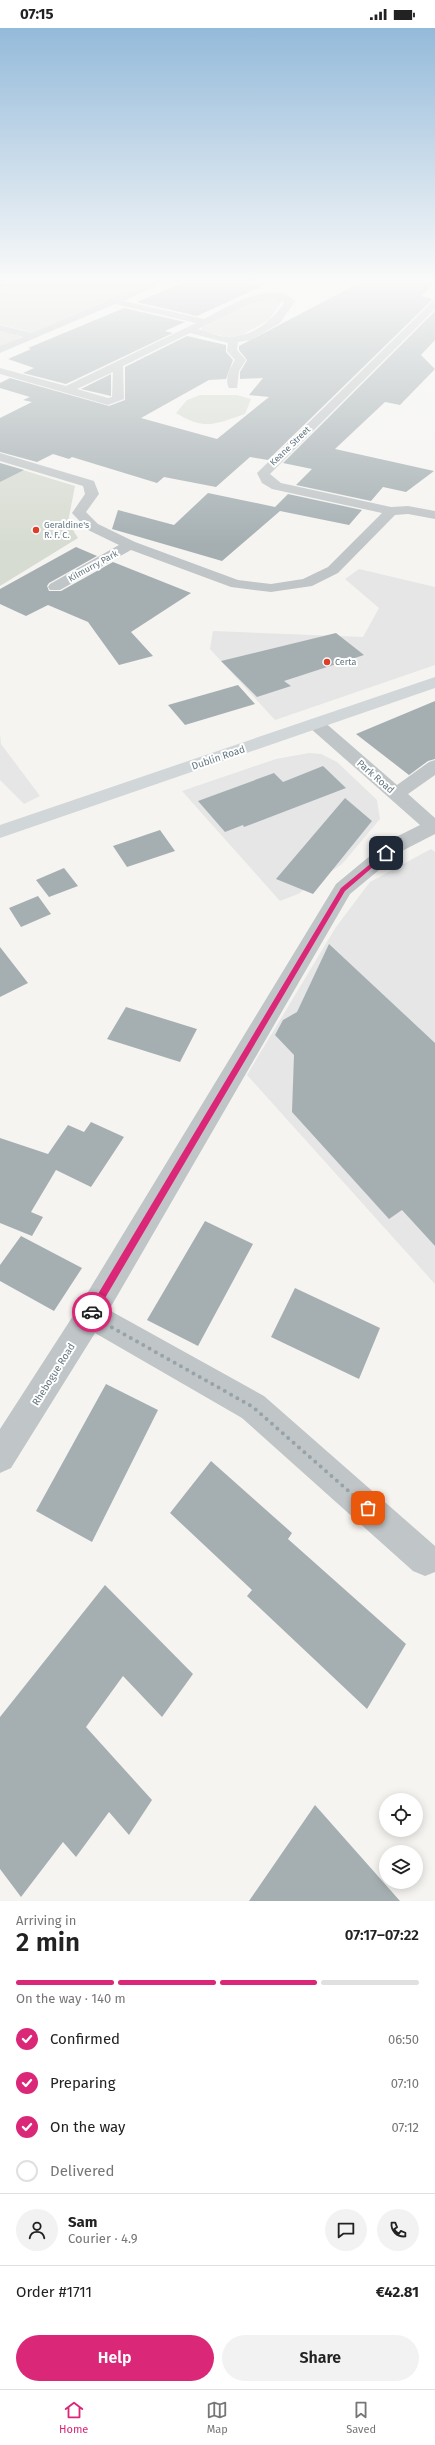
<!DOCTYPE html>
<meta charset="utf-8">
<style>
:root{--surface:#fff;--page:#f2f2f2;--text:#222;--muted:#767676;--line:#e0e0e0;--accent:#db2777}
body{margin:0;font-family:"Fira Sans",sans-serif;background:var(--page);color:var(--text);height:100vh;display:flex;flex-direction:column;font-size:15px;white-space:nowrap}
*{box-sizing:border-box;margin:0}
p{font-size:13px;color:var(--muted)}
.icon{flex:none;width:22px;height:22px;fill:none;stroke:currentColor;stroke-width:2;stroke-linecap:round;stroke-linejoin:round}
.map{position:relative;height:1873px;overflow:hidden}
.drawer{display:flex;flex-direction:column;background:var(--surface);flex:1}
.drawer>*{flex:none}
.controls{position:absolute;left:379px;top:1765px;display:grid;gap:8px}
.controls a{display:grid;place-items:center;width:44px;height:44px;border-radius:50%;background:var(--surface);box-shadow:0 2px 10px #0003;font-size:20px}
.pin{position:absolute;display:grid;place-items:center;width:34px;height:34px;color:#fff;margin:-17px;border-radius:8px;box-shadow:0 2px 6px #0006}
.courier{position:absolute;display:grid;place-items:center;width:40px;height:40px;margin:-20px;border:3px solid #db2777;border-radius:50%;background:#fff;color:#222;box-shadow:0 1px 5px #0007}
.headline em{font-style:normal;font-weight:600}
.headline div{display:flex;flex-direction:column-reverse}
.headline{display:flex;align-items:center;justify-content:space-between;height:68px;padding:0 16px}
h1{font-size:26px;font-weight:600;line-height:30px}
.bar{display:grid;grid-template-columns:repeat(4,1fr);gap:6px 4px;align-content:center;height:48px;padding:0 16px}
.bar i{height:5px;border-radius:3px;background:var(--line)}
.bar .active{background:var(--accent)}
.bar p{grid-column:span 4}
.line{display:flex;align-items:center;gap:10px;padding:0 16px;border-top:1px solid var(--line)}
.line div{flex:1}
.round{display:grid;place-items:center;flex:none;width:42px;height:42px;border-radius:21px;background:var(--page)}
ol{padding:0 16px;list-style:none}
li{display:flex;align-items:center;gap:12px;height:44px}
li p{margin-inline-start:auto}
li .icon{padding:4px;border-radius:50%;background:var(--accent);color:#fff;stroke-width:4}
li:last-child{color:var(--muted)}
li i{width:22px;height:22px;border:2px solid var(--line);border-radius:50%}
.button{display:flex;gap:8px;margin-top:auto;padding:8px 16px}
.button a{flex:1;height:46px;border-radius:24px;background:var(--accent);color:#fff;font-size:16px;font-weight:600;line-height:46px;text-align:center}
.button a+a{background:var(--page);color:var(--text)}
.status{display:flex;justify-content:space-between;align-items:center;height:28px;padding:0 20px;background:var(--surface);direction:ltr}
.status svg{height:11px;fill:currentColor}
.dock{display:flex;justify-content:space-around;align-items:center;height:56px;border-top:1px solid var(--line);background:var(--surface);font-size:11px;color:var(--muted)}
.dock a{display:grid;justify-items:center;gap:2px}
.dock .active{color:var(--accent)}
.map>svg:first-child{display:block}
.built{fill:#e5e6e5}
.green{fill:#d7dcd2}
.building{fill:#a5afb2}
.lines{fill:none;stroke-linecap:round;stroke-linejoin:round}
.street{fill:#c0c5c7;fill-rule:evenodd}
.secondary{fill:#d1d6d9;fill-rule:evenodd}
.route{fill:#db2777}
.done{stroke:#97a3a8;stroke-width:4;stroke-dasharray:0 7.2}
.poi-dot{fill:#dd3e29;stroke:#fff;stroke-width:1.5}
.labels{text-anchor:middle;stroke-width:4;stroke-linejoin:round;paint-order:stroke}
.far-street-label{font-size:9px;fill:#657881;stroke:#fff}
.far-poi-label{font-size:9px;fill:#657881;stroke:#fff;text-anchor:start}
.street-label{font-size:10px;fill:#657881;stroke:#fff}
</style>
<div class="status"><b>07:15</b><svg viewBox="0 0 49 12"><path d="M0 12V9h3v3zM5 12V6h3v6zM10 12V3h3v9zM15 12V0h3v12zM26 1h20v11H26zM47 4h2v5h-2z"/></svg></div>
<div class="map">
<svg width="435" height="1873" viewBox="0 0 435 1873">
<rect width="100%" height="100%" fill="#f5f4f1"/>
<!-- built -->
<path class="built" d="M359,541l76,18v78l-160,55 -65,-71 3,-18 150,6 16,-29 -34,-29z
M0,706l1,10 39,52 -16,8 -24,-24z
M309,725l12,1 16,8 40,38 3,19 -38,45 -44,30 -18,7 -98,-110 94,-32z
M431,821l4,3v432l-188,-209 89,-148 34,-45z"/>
<!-- green -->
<path class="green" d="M21,255h130l-118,50 -33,-9v-33z
M269,269l11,3 1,3 -12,17 -29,16 -13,1 -25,-6 -1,-3 56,-29z
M0,303l22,6 -22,10z
M200,367h37l14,4 -6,15c-30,10 -40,17 -69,-1l11,-13z
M0,435l75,23 -7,36 10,16 -78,48z"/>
<!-- building -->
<path class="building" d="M183,255h86l-72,33 -60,-14z
M359,255h76l-14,13 14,4 -4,1 -163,159 -18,-3 -34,30 -52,-10 -7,6 -85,-26 -3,2 -16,-5 -16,8 -37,-10v-34l32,-16 -9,-2 7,-3 -30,-9v-5l10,-5 99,28 16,-6v-33l62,-31 39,9v7l7,8 -7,19 -17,1 -68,38 76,21 52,-42 -20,-2 14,-17 -23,1v-7l7,-12 -8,-10v-4z
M124,280l61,14 -20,9 8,2 -107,51 -43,-11 11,-5 -26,-9 23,-10 -3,-1z
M435,283v29l-14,15 14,14 -35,36 -15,-3 -50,47 99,22 -28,21 -23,-5 -12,14 -75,-16 16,-16 -29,-6z
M111,346v22l-30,-7z
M0,435l24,7 -24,12z
M208,465l67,14 13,-13 74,16 -13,15 -69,-14 -58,50 -110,-32 6,-19 56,15z
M76,519l21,9 -48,27 -2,3 2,5h12l52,-29 78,31 -60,39 22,24 -34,9 -31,-43 -40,-17 -22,11 -26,-12v-15z
M336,605l28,22 -80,26 7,5 -34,11 -36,-36z
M238,657l17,19 -70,21 -17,-20z
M435,673v58l-7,2 -19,14 -53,-41z
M323,738l23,22 -102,39 -1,-2 -18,7 -27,-31 76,-28 9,9z
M345,770l27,23 -59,73 -37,-15z
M160,802l15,21 -48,16 -14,-21z
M64,840l14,18 -29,11 -13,-17z
M38,868l13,18 -30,13 -12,-19z
M329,916l106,99v203l-33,-36 -13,9 -97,-107 2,-57 -19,-20 8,-15 14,-8z
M0,919l28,36 -28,14z
M126,979l71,22 -17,33 -73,-23z
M91,1094l33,15 -33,50 -35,-17 -25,42 12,5 -11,19 -32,-13v-85l48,16 20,-29 16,7z
M205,1193l48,23 -55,102 -51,-26z
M21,1208l61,32 -28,43 -54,-30v-16z
M295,1260l85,40 -21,51 -88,-42z
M106,1356l52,26 -66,132 -56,-31z
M211,1433l81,72 -4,6 118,105 -39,65 -120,-113 5,-6 -82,-77z
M105,1557l88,89 -31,43 -39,-41 -37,51 66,73 -23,35 -20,-23 -33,45 -13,-15 -42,55 -21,-28v-152z
M315,1777l85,96h-151z"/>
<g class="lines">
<!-- street -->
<path class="street" d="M0,255h15l-15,6z
M150,255h12l-38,18 80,18c20,-11 70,-41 91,-18l-15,22 -29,17 -13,2 -1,8 9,10 -7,11 -2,17h-8c-5,-9 1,-20 6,-28l-8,-9 1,-8 -38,-10 -67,33 1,33 -16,6 -108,-31v-6l66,18 130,-63 -81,-19 -115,49v-7l23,-9 -23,-6v-6l32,8zM271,270l14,4c-14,20 -31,34 -56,35 -10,0 -22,-5 -31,-8l53,-26zM113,344l-1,25 -4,1 -31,-9z
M435,273v8l-165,165 11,9 110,24 17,-1 27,5v8l-27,-5 -13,1 -57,58 -26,13 -41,6 -40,-5 -100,-37 -71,40h-10l-2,-3 2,-3 69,-39 -31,-15 -16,-17 13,-19 -2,-8 -83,-25v-8l94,28 5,13 -13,18 12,12 37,18 103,38 33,4 32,-5 25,-12 54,-54 -110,-24 -10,-6 -5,-10 175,-171z
M316,691l6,1 75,65 32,-23 6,-2v15l-27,19 27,24v16l-33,17 -52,43 -241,416 155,86 171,150v26l-10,4 -12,-5 -171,-153 -147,-85 -84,135 -11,5v-44l80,-124 256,-421 52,-43 32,-16 -110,-97 -3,-4 3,-4z"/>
<!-- secondary -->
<path class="secondary" d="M435,649v11l-435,150v-13z"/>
</g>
<!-- sky -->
<linearGradient id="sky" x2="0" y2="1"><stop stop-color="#94bada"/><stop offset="0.49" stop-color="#fafaf9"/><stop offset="1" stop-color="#fafaf9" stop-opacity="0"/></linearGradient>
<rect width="435" height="517" fill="url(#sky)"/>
<!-- route -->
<path class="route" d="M386,823l2,3 -43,37 -250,424h-6v-6l252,-421z"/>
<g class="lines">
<!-- done -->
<path class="done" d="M92,1284l-2,3 163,92 115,101"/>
</g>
<!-- markers -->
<g class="poi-dot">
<circle cx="36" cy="502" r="4"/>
<circle cx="327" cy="634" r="4"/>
</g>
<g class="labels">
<!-- far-street labels -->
<g class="far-street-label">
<text transform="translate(290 418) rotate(-44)" y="3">Keane Street</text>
<text transform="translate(93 538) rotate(-29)" y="3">Kilmurry Park</text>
</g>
<!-- far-poi labels -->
<g class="far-poi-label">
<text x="44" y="500">Geraldine's<tspan x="44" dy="10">R. F. C.</tspan></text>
<text x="335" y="637">Certa</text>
</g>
<!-- street labels -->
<g class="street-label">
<text transform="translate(218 729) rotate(-19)" y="4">Dublin Road</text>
<text transform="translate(376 748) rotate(41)" y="4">Park Road</text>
<text transform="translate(53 1346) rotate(-58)" y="4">Rhebogue Road</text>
</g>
</g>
</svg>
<div class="controls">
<a><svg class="icon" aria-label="locate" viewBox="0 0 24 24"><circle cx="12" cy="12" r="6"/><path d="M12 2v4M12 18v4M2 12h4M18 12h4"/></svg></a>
<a><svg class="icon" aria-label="layers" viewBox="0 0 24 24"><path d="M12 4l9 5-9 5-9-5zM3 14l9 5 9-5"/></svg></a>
</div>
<div class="pin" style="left:368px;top:1480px;background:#ea580c"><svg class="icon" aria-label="bag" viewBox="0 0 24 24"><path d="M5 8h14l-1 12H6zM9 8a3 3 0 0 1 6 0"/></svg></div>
<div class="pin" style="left:386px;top:825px;background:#1f2937"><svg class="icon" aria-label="home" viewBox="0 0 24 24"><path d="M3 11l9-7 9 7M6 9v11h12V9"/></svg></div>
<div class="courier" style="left:92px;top:1284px"><svg class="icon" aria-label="car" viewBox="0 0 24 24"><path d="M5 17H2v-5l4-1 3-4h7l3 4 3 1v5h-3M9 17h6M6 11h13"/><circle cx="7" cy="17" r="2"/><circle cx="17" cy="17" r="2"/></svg></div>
</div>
<section class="drawer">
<div class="headline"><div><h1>2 min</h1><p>Arriving in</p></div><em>07:17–07:22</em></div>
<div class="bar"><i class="active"></i><i class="active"></i><i class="active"></i><i></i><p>On the way · 140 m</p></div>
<ol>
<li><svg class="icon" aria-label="check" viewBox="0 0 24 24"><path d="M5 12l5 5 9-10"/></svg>Confirmed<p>06:50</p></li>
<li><svg class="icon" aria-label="check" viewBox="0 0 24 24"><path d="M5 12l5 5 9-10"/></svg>Preparing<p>07:10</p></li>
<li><svg class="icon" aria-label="check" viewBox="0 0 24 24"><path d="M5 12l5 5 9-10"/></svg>On the way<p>07:12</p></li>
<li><i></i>Delivered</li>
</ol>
<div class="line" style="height:72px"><a class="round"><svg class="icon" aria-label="person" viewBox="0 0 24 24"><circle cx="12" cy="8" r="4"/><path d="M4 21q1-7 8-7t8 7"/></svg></a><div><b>Sam</b><p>Courier · 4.9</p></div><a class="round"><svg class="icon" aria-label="chat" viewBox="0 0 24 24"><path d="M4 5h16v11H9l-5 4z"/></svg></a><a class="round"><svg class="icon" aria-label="phone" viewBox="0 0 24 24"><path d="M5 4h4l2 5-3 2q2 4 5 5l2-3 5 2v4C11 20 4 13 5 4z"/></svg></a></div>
<div class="line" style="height:52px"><div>Order #1711</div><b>€42.81</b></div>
<div class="button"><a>Help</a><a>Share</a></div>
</section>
<nav class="dock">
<a class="active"><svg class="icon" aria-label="home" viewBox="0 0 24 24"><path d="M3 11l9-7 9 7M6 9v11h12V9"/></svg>Home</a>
<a><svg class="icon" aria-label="map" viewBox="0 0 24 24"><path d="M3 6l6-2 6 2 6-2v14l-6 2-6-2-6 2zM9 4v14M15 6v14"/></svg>Map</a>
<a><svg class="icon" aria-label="saved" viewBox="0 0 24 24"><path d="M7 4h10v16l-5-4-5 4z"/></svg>Saved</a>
</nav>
